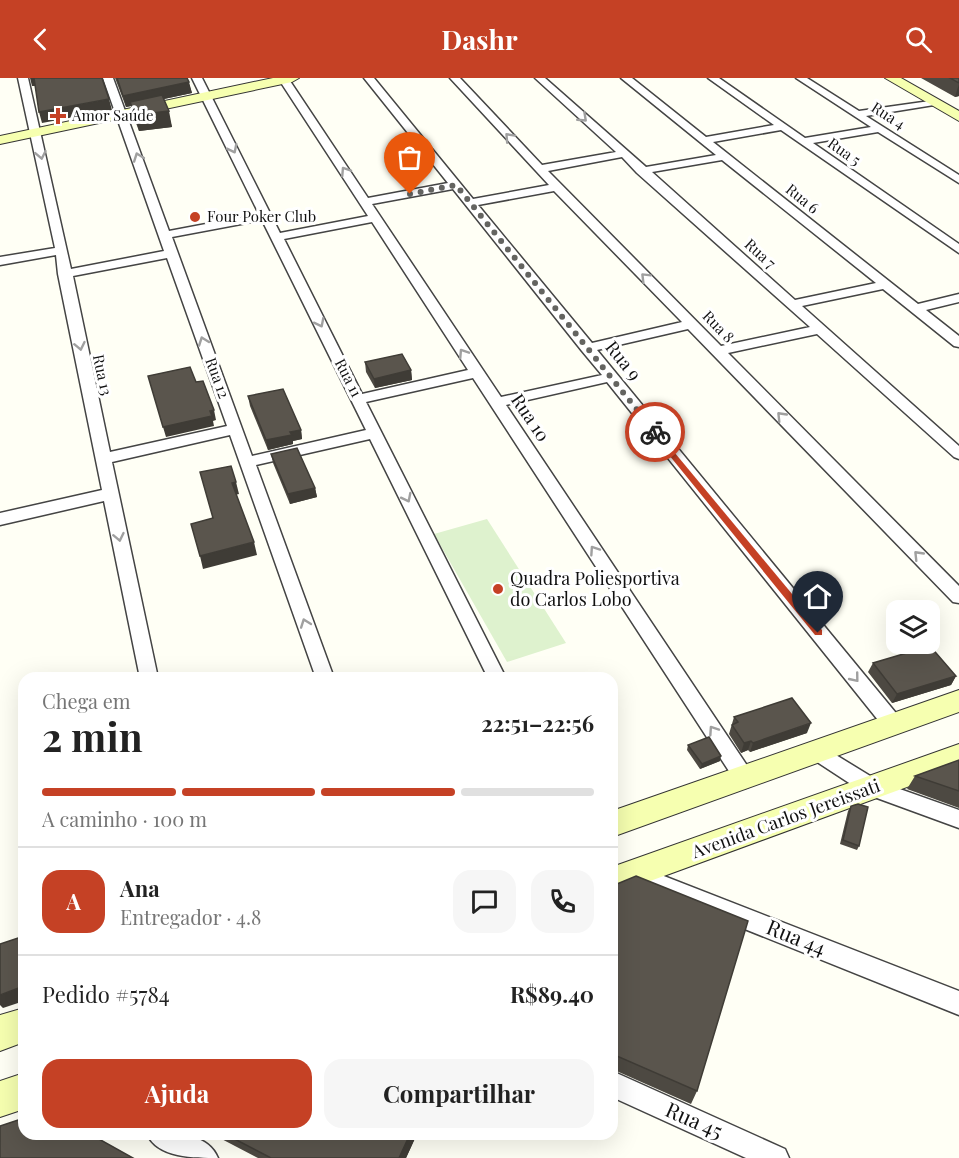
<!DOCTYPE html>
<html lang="pt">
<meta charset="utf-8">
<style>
:root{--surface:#fff;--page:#f6f6f6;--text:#222;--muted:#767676;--line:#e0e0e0;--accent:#c54125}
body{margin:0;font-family:"Playfair Display",serif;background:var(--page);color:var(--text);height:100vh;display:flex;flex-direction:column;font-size:22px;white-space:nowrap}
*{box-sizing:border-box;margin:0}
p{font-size:20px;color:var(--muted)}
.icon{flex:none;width:33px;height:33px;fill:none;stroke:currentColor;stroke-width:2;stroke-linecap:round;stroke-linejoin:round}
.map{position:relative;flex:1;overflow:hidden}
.sheet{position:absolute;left:18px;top:594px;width:600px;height:468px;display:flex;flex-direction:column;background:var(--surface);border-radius:18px;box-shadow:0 6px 24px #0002}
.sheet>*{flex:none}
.buttons{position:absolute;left:886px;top:522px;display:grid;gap:12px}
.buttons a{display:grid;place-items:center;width:54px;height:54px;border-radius:12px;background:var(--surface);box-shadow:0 6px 24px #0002;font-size:30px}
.pin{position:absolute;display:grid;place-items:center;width:51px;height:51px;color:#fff;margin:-62px -26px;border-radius:50% 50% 50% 0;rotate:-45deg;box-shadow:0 0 6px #0007}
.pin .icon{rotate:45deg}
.courier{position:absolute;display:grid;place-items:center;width:60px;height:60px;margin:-30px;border:4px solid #c54125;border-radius:50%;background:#fff;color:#222;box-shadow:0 2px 8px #0007}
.head em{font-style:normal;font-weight:700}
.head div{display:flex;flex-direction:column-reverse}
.head{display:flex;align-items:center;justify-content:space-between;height:102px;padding:0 24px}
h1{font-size:39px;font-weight:700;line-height:45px}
.bar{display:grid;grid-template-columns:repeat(4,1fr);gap:9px 6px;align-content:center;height:72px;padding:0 24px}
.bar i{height:8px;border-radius:4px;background:var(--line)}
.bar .active{background:var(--accent)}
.bar p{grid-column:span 4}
.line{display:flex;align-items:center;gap:15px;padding:0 24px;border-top:2px solid var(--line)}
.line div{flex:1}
.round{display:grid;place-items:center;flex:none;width:63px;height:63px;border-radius:18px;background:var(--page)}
.primary-button{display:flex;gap:12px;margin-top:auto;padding:12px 24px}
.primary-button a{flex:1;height:69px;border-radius:18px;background:var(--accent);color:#fff;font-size:24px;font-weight:700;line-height:69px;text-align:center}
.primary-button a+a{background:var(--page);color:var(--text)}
header{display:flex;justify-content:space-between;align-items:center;height:78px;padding:0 24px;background:var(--accent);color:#fff;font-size:27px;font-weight:700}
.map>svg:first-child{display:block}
.pitch{fill:#def2ce}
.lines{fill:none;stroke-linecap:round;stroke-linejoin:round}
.street-casing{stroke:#444;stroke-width:3}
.secondary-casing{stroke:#333;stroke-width:2}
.street{fill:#fff;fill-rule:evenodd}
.secondary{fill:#f6ffb0;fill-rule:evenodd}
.wall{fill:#4d4942}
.shaded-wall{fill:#3f3c36}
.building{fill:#5a554d;stroke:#3f3c36;stroke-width:1.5}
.oneway{stroke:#a0a0a0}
.route{fill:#c54125}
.done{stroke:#646461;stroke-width:6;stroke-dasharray:0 10.8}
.poi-dot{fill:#c54125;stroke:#fff;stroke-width:2}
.labels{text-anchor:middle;stroke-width:6;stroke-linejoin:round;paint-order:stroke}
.far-poi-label{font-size:15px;fill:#111;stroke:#fff;text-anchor:start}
.far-street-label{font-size:15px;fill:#111;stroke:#fff}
.street-label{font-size:18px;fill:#111;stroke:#fff}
.poi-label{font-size:18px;fill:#111;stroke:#fff;text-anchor:start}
.near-street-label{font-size:21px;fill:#111;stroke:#fff}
</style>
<header><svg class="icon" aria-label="back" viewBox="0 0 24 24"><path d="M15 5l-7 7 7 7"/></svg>Dashr<svg class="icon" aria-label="search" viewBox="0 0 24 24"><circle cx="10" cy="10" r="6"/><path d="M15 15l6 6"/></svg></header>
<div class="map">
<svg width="959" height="1080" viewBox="0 0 959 1080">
<rect width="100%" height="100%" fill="#fffff5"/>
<!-- pitch -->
<path class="pitch" d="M487,441l79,124 -59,19 -73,-128z"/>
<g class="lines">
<defs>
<path id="street" d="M18,0h10l43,191 93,-18 -61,-173h10l56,153 90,-17 -67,-136h10l78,155 88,-17 -90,-138h10l80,120 80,-15 -84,-105h10l99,121 76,-14 -99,-107h10l82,87 74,-13 -81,-74h10l101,89 70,-12 -95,-77h11l74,59 68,-12 -66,-47h11l86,60 66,-11 -75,-49h11l52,33 78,-11v4l-3,1 -68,11 93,59v8l-81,-51 -65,11 146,101v9l-178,-123 -68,12 205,162 41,-10v8l-33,8 33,26v11l-5,-1 -71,-57 -81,17 157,140v13l-5,-2 -137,-123 -89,19 231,233v17l-6,-1 -265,-273 -91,21 303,368 3,6 -3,6 -7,2 -7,-2 -279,-348 -101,23 246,368 3,6 -3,6 -7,3 -7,-3 -265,-407 -107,24 140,276h-18l-118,-239 -114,26 78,213h-18l-86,-243 -118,27 46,216h-18l-36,-177 -104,24v-12l102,-23 -44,-216 -2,-19 -56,10v-8l55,-9zM622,79l15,16 173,154 -89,19 -173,-175zM722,82l154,123 -81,17 -143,-128zM453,111l129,162 20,24 -101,22 -129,-193zM554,113l128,131 -90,21 -114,-138zM262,142l104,210 -114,26 -80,-219zM372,144l96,148 -106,24 -78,-155zM167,180l60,168 -117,26 -37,-176z
M818,666l62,38 79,28v18l-93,-34 -55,-36 -3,-6 3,-6z
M633,786l326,127v24l-334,-134 -3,-7 3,-7z
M612,993l173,78 4,9h-43l-134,-61z
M147,1056c25,0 60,-3 71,24 -24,0 -60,0 -71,-24z"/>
<path id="secondary" d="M273,0h26l-7,4 -292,62v-8z
M885,0h16l58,33v10z
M959,612v22l-347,125v-26z
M959,666v24l-347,127v-28z
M24,930v34l-24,9v-36z
M24,995v36l-24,8v-36z"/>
</defs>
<!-- street casing -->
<use href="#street" class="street-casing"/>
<!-- secondary casing -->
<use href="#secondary" class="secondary-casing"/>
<!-- street -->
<use href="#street" class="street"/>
<!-- secondary -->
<use href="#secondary" class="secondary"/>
</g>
<!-- wall -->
<path class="wall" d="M115,0h72l5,15 -28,6 8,28 -33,4 -5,-13 -3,-12 -5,1z
M921,0h38v18l-4,1z
M365,284l46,8 1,10 -37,8 -9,-16z
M248,318l53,34 1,9 -9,2v3l-25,6 -18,-44z
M271,376l44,34 2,9 -27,7 -17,-41z
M873,585l83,13 -5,9 -59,18 -24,-31z
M734,639l73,16 -57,19 -2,-2 -7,3 -12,-19z
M688,667l32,16 -20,8 -13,-19z
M959,682v48l-52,-19 8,-13z
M851,728l8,40 -2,4 -17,-6 8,-33z
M612,808l85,205 -6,13 -79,-35z
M212,1056h205l-11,24h-148z"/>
<!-- shaded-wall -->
<path class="shaded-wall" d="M30,0h4l2,8h-4z
M189,4l3,11 -61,13 -1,-4 1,4 -5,1 -3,-11z
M959,6v12l-4,1z
M109,21l3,11 -70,13 -3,-11z
M169,33l3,16 -33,4 -4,-16z
M411,292l1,10 -37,8 -1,-9z
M214,332l2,10 -3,1 1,5 -48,11 -3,-10z
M301,352l1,9 -9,2v3l-25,6 -2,-10 24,-8z
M236,404l3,12 -4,1 -3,-12z
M315,410l2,9 -27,7 -2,-10z
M254,464l3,13 -54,14 -3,-13z
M956,598l-5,9 -59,18 5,-9z
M811,645l-4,10 -57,19 3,-9z
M751,663l-3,9 -7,3 3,-10z
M721,678l-1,5 -20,8 2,-5z
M24,908v15l-21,7 -3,-3v-10z
M617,978l-4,13h-1v-6l2,-6z
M410,1056h7l-11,24h-7z"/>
<!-- building -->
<path class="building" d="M34,0h68l7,21 -70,13z
M117,0h70l2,4 -66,14z
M950,0h9v5z
M162,17l7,16 -34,4 -5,-13z
M402,276l9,16 -37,9 -9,-17z
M190,289l6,15 7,-1 11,29 -4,1 2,5 -49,11 -15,-51z
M283,311l18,41 -11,2 2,3 -26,5 -18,-44z
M297,370l18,40 -27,6 -17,-40z
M231,388l5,16 -4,1 22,59 -54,14 -9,-32 22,-6 -13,-46z
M930,568l26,30 -59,18 -24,-31z
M792,620l19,25 -58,20 -2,-2 -7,2 -12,-18 6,-3 -4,-5z
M709,659l12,19 -19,8 -14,-19z
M959,682v31l-44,-15z
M858,726l10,3 -9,39 -16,-6 8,-34z
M636,798l112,45 -51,170 -80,-35 -3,1 -2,-1v-170z
M24,858v50l-24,9v-51z
M24,1040v16h66l43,24h-133v-32z
M225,1056h185l-11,24h-128z"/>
<!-- one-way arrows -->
<defs><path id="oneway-chevron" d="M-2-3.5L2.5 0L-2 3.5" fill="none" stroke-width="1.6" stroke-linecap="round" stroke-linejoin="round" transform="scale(1.5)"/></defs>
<g class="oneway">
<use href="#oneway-chevron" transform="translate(583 40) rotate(43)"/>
<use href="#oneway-chevron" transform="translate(509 59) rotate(-133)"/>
<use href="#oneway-chevron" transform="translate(233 71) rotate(63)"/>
<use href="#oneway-chevron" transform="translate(41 77) rotate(79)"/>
<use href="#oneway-chevron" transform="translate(138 79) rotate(-110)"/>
<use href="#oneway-chevron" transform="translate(345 93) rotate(-123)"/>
<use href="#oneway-chevron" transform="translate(645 199) rotate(-135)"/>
<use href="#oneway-chevron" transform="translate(320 245) rotate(63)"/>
<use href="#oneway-chevron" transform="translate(203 263) rotate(-110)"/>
<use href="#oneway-chevron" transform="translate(80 268) rotate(78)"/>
<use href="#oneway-chevron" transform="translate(463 275) rotate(-123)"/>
<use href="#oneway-chevron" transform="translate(781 338) rotate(-134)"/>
<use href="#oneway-chevron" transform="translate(407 420) rotate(63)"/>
<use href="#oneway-chevron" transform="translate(119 459) rotate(78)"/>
<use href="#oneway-chevron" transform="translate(594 472) rotate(-124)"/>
<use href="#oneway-chevron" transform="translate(918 477) rotate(-134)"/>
<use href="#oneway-chevron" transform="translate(305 545) rotate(-110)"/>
<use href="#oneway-chevron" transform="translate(855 600) rotate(51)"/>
<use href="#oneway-chevron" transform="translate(713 652) rotate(-124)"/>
</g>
<!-- route -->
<path class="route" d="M655,351l167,201v5h-7l-163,-201v-4z"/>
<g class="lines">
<!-- done -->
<path class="done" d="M410,116l46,-9 199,247"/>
</g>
<!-- markers -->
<g class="poi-dot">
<path d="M55 29h6v6h6v6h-6v6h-6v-6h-6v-6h6z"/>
<circle cx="195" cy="139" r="6"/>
<circle cx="498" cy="511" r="6"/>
</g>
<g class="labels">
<!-- far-poi labels -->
<g class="far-poi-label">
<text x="72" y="43">Amor Saúde</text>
<text x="207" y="144">Four Poker Club</text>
</g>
<!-- far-street labels -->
<g class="far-street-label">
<text transform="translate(888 38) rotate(33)" y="5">Rua 4</text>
<text transform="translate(844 74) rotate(35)" y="5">Rua 5</text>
<text transform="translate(802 121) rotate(39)" y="5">Rua 6</text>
<text transform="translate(760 176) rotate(42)" y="5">Rua 7</text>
<text transform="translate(718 249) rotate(46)" y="5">Rua 8</text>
<text transform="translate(102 297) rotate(78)" y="5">Rua 13</text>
<text transform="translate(217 300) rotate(70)" y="5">Rua 12</text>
<text transform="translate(348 300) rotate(63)" y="5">Rua 11</text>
</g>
<!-- street labels -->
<g class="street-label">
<text transform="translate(623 283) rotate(51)" y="6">Rua 9</text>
<text transform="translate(530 340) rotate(56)" y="6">Rua 10</text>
<text transform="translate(786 741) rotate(-20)" y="6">Avenida Carlos Jereissati</text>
</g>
<!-- poi labels -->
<g class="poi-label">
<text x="510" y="507">Quadra Poliesportiva<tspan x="510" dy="21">do Carlos Lobo</tspan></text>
</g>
<!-- near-street labels -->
<g class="near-street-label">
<text transform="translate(796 860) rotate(22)" y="7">Rua 44</text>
<text transform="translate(694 1043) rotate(24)" y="7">Rua 45</text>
</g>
</g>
</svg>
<div class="buttons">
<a><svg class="icon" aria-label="layers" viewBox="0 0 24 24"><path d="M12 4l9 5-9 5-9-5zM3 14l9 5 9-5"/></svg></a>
</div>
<div class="pin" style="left:410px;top:116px;background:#ea580c"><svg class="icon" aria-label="bag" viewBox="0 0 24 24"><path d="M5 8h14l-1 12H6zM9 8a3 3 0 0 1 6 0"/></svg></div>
<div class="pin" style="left:818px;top:555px;background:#1f2937"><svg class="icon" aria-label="home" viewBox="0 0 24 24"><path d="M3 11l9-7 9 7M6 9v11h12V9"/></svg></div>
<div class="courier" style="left:655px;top:354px"><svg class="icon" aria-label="bike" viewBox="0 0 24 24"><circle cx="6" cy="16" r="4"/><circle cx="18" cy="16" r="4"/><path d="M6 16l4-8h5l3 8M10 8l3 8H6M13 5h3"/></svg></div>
<section class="sheet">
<div class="head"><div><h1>2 min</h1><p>Chega em</p></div><em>22:51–22:56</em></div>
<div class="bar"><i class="active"></i><i class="active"></i><i class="active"></i><i></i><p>A caminho · 100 m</p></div>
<div class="line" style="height:108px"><b class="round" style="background:var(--accent);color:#fff">A</b><div><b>Ana</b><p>Entregador · 4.8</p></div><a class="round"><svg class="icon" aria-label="chat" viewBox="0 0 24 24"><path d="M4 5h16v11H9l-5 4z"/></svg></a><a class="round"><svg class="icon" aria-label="phone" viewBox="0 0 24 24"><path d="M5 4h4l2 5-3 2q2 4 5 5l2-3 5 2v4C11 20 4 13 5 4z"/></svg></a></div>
<div class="line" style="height:78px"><div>Pedido #5784</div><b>R$89.40</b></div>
<div class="primary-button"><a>Ajuda</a><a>Compartilhar</a></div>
</section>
</div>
